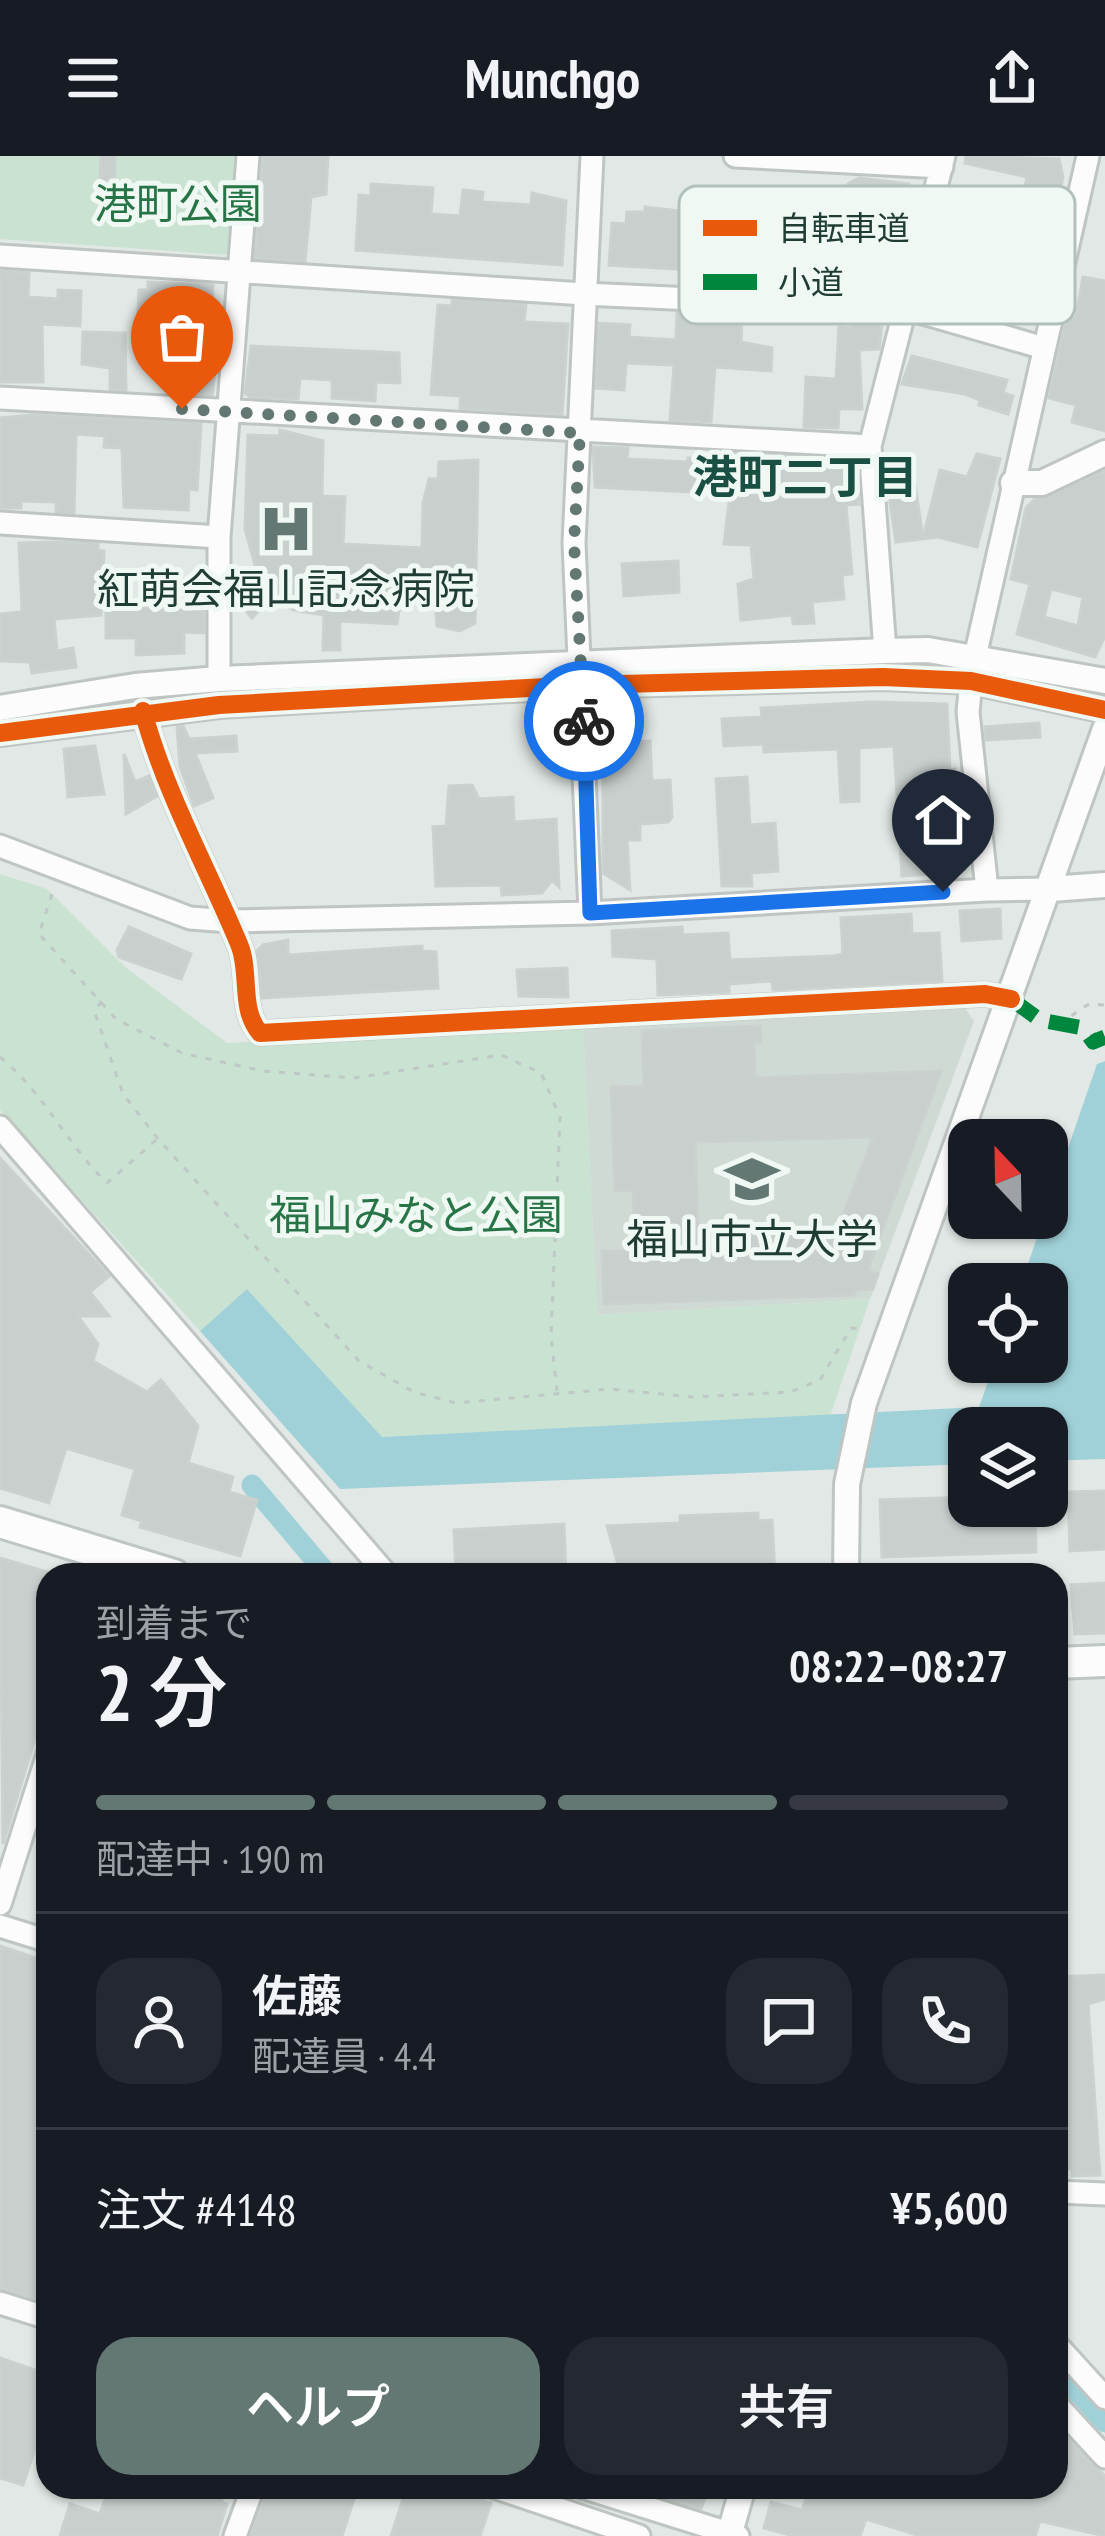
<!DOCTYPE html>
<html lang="ja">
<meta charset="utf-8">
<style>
:root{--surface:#171b24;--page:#242831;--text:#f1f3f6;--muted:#9ea1a6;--line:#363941;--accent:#637873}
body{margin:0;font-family:"PT Sans Narrow","Noto Sans JP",sans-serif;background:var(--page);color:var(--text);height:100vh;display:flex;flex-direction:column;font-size:45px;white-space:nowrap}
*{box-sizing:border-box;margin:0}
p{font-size:39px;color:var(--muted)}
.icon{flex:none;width:66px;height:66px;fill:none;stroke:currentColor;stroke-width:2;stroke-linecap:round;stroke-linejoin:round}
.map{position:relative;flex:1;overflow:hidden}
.side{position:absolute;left:36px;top:1407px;width:1032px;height:936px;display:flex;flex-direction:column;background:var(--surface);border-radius:36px;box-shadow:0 3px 9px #0004}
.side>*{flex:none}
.needle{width:78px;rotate:338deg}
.controls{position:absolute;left:948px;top:963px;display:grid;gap:24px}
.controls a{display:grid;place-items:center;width:120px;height:120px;border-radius:24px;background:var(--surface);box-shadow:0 3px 9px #0004;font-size:60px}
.pin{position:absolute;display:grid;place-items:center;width:102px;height:102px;color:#fff;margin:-123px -51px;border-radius:50% 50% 50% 0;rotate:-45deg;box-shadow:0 0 12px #0007}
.pin .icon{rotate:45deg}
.courier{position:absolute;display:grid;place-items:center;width:120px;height:120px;margin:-60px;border:9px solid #1a73e8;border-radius:50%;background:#fff;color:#222;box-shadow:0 3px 15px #0007}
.headline em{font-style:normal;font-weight:600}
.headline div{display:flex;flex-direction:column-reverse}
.headline{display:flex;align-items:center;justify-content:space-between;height:204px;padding:0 60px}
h1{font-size:78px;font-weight:600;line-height:90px}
.bar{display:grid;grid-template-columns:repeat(4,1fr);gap:18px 12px;align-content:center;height:144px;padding:0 60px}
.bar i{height:15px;border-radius:9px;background:var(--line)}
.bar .on{background:var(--accent)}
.bar p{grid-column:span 4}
.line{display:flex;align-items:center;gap:30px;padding:0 60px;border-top:3px solid var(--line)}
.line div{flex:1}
.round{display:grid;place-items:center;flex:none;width:126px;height:126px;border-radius:36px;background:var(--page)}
.primary-button{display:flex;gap:24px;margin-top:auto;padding:24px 60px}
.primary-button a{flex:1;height:138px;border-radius:36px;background:var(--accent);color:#fff;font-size:48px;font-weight:600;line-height:138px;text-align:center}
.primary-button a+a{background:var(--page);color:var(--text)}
header{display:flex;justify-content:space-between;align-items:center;height:156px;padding:0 60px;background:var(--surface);font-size:54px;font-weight:600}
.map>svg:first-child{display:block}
.built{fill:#cfdad5}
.green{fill:#cae2d1}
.water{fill:#a0d1d9}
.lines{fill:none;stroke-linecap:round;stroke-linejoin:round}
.canal{stroke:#a0d1d9;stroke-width:21}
.building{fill:#c9cfcd;stroke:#cbd1ce;stroke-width:3;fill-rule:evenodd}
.minor-casing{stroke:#bfc5c2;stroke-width:27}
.tertiary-casing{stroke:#bfc5c2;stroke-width:30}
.secondary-casing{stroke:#bec6c3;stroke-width:36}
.path{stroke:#bfc8c6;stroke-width:3;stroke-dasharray:6 9;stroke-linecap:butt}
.minor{stroke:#fbfcfb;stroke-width:21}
.tertiary{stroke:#fbfcfb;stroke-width:24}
.secondary{stroke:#fbfcfb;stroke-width:30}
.quiet{stroke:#00873e;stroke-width:15;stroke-dasharray:30 15;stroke-linecap:butt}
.cycleway-casing{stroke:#f0f8f4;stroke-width:26}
.cycleway{stroke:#e8590c;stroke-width:18}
.done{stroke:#637873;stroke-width:12;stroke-dasharray:0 21.6}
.route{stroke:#1a73e8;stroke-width:15}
.labels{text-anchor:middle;stroke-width:10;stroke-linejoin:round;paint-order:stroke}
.park-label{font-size:42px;fill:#277546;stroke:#f0f8f4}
.poi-label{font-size:42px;fill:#1f3c35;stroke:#f0f8f4}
.neighbourhood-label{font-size:45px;font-weight:bold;fill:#1a4f43;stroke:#f0f8f4}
.key{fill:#f0f8f4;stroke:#b1c0bb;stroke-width:3}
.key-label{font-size:33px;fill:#1f3c35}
</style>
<header><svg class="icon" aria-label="menu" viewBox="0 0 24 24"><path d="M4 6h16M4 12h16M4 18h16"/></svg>Munchgo<svg class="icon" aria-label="share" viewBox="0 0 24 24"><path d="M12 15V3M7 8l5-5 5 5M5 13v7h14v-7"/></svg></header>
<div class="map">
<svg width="1105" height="2380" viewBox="0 0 1105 2380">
<rect width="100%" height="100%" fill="#e2e8e5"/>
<!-- built -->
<path class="built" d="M963,849l11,16 -104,278 -273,16 -14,-291z"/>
<!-- green -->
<path class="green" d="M0,0h235l-6,99 -229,-16z
M0,718l47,15 78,78 102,76 356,-19 14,291 273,-16 -40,117 -449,21 -134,-148 -47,42 -200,-221z"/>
<!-- water -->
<path class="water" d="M1105,905v398l-58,2v-33h-78v36l-629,25 -140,-158 47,-42 135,148 597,-30 16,-45h52v-78h-26l76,-220z"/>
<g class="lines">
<!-- canal -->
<path class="canal" d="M252,1329l76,90
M1056,2212l49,54"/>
</g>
<!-- building -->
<path class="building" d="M101,0h14l-1,54h-15z
M263,0h65l-2,38 -15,3 -6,64 -50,-3z
M966,0l93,3 4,18 -23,103 -23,-6 -10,38 -21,-5 -2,8 -61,-17 23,-62 -7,-1 6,-22 72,11 10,-47 -62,-14z
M859,22l50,6 -21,109 -28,-1 17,-78 -30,-2 1,-28z
M371,28l62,4 -2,26 29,2 3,-26 20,2 -1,10 49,3 1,-12 34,8 -4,64 -206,-15 3,-55 12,1z
M645,51l88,10 68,-1 -1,18 45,3 -3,42 -233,-14 3,-42 14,1 1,-12h18z
M0,115l29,2 -1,24 30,2v-9l23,1 -1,35 -38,-2 1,58h-43z
M1083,121l22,4v150l-33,-9 4,-17 -27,-7 18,-81 9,1z
M148,126l65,3 -1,15 -19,-1 -2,42 28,1 -7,53 -17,-1 -1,-21 -35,-2 2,-25h10l2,-31 -35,-2 1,-23h9z
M452,144l74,5 -2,17 44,2 -6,90 -102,-6 1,-12 -30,-2 7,-89 14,1z
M677,157l65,3 -1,26 31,6 -1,23 -56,-4 -4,55 -41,-2 4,-55 -48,-2 -2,27 -28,-2 3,-65 31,2 -1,12 47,3z
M852,165l30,2 -3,26 -20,1 3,59h-23l-1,19 -34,-1 2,-50 30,2 3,-53 12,2z
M83,176l42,1 1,57 -16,-1v-21l-28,-4z
M251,190l148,7 1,30 -24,-1 -1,19 -43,-3v-18l-32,-2 -2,21 -48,-2 -5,-4z
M912,200l95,24 -4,13 10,3 -5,18 -29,-9 1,-5 -15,-6 -63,-10z
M32,259l169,9 -4,66 -8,-1 -1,21 -64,-3 -2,-59 -18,-1 1,-11 -29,-2 -2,79 -18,-1v-10l-35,-1v7h-21v-90z
M280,274l43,11 -1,55 23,1 -2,47 79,4 1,-45 6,-24h9l1,-17 39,-2 -3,163 -15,8 -23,-5 -3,-33 -32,-1 -5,32 -57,-3v29h-17l1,-35 -30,-5 -22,-12 -20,20 -14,-16 23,-16 -16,-57 3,-94 32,1z
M593,291l35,1 -1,11 61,3v-4l43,2 1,-7 123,7 4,44 -13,1 6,69 -10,1 2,24 -32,3 2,21 -21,1 -1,-9 -51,5 -3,-36 16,-5 -3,-34 -27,-1 6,-50 -135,-7z
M977,298l23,5 -23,88 -39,-10 -42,5 -8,-54h5l-1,-8 22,-2 9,60 17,-68 27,7z
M1105,315v165l-10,21 -78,-23 13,-50 -19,-5 15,-71 8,-8zM1051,433l32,8 -5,29 -34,-9z
M55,386l43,2v7h6l-3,64 -47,4 3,32 16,-3 3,19 -44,6 -2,-11 -30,-1v-47l22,-2 -3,-69z
M678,405l1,31 -55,4 -2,-32z
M185,428l19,1v48l-20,-1v21l-48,2v-17h-30v-34l78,4z
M872,546l75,2 3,66 5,-1 11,74 2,22 -6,7 -60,4 -8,-130 -35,2v53l-18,1 -3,-53 -74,3 -1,-8 -39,2 -2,-27 40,-2 -1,-9z
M1039,567l1,14 -54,3 -1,-13z
M183,570l6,13 47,-3 1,15 -42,2 18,45 -19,8 -14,-40 -3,-39z
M650,585l2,40 18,-1 2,37 -4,5 -28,2v16h-13l3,50 -27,-17v-130z
M95,590l9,48 -36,3 -4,-48z
M124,598l11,28 14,-6 8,20 -31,18z
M747,621l3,48 25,-2 3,48 -27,2 1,13h-30l-6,-107z
M472,629l7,14 34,-2 1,25 42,-3 3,68 -7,-7 -10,13 -40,2 -1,-10 -65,1 -3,-59 13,-1 3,-40z
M1000,753l1,29 -39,3 -2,-30z
M911,758l1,20 27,-1 3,48 -169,9 -1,-9 -43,3v8l-71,3 -1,-36 -44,-3 -1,-25 70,-4 1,8 45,-2 2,27 104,-4 9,-2 -2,-36z
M129,771l62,27 -10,25 -62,-22 -2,-7z
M288,784v15l134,-9v5l14,1 2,36 -176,10 -5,-47 6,-6z
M567,812l1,29 -49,-1 -2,-26z
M760,870l1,16h-7l1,36 186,-7 -71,192 -2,8 10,3 -5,15 -18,1v5l-251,9 -2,-53h22v-12h11l-2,-49 -18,1 -4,-104 33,-1 -2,-55zM873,981l-36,94 -139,5 -3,-94z
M0,1002l109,118 -19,16 19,24h-31l20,28 -5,17 54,31 14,-12 37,46 -10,37 45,14 -4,15 28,8 -17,56 -100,-29 2,-6 -20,-6 13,-46 -69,-21 -17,55 -49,-15z
M1105,1335v58l-35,2 -2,-59z
M969,1341v9h66l1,46 -154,5 -2,-57z
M758,1357v8l14,-1 3,55h-154l-14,-49 73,-3v-7z
M564,1368l2,51h-110l-2,-45z
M0,1402l48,14v103l-11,38 5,2 -39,129z
M1105,1427v50l-30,1 -4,-49z
M0,1790l48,16v162l-7,21 7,2v155l-48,-14z
M1105,1819v24l-17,5 12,171 -28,1v-7h-16v-192z
M0,2202l43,15 -3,9 8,3v26l-25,74 -23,-7z
M1068,2283l37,37v60l-65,-15 -5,15h-115l-54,-17 -6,17h-66l-30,-8 7,-26 31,8 8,-23h246v-38z
M109,2331h117l-5,15 6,2 -10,32h-157l10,-32 30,10z
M268,2331h90l-16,49h-91z
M417,2331h24l50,16 -11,33h-89l15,-46 9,3z
M700,2331l8,3 -7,19 -67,-21z"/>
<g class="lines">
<defs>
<path id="minor" d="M735,0l207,11
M0,100l584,38 325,15 135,39
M0,242l870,48
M0,367l219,14
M885,495l-15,-205 74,-290
M975,501l113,-501
M219,523v-142l29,-381
M971,525l-3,31 19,178 64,-1
M143,555c22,81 64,156 96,233 12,28 0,65 21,89l725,-39 26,5
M0,690l190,72 39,3 361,-8 397,-23
M590,757l-16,-370 18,-387
M0,971l387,448
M0,1748l48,-150
M0,1770l48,15
M1056,2036l49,2
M0,2147l48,15
M1056,2188l49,54
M1056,2248l49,53
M494,2331l145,49
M582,2331l156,49
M235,2380l18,-49"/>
<path id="tertiary" d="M1013,327h29l63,-30
M0,552l135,-22 84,-7 666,-28 43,-1 177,31
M0,577l219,-28 364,-20 300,-8 88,4 134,29
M1051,733l54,-4
M846,1419l1,-91 17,-81 241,-674
M729,2380l14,-49"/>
<path id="secondary" d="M0,1366l174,53
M1056,1507l49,-2"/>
</defs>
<!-- minor casing -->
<use href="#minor" class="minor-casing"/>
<!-- tertiary casing -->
<use href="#tertiary" class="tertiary-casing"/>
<!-- secondary casing -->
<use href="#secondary" class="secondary-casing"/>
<!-- path -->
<path class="path" d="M52,738l-13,40 77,85 66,34 81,18 91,7 147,-23 40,18 19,44 -9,219 6,55
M101,845l-6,12 28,81 35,45 201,222 55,31 42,11 154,-14 83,8 97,-5 30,-12 31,-52 15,1
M1059,868l30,-20 16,1
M0,901c45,37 64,84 107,126l49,-43"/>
<!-- minor -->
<use href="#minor" class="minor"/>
<!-- tertiary -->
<use href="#tertiary" class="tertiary"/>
<!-- secondary -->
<use href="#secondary" class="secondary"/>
<!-- quiet -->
<path class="quiet" d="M1011,843l29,21 43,8 10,14 12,-5"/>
<defs>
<path id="cycleway" d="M143,555c22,81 64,156 96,233 12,28 0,65 21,89l725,-39 26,5
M0,577l219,-28 364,-20 300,-8 88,4 134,29"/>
</defs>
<!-- cycleway casing -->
<use href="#cycleway" class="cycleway-casing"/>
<!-- cycleway -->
<use href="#cycleway" class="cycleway"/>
</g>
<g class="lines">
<!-- done -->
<path class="done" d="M182,253l398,24 -6,110 10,178"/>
<!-- route -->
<path class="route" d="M584,565l6,192 353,-21"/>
</g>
<!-- icons -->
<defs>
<symbol id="hospital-bare" viewBox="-9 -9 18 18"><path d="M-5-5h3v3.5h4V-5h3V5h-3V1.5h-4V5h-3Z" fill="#637873" stroke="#f0f8f4" stroke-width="2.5" paint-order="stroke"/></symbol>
<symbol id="university-bare" viewBox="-9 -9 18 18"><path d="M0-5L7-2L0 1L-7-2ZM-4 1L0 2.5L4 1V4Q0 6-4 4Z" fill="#637873" stroke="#f0f8f4" stroke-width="2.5" paint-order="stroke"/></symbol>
</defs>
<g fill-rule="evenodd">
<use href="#hospital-bare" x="248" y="335" width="76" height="76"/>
<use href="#university-bare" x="714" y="985" width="76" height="76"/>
</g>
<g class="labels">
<!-- park labels -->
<g class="park-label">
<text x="178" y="63">港町公園</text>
<text x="416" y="1074">福山みなと公園</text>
</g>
<!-- poi labels -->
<g class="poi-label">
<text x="286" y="448">紅萌会福山記念病院</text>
<text x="752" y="1098">福山市立大学</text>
</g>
<!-- neighbourhood labels -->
<g class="neighbourhood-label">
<text x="805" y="337">港町二丁目</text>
</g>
</g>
<!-- legend -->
<rect x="679" y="30" width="396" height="138" rx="18" class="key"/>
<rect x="703" y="64" width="54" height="16" fill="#e8590c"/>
<rect x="703" y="118" width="54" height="16" fill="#00873e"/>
<g class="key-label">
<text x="778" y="84">自転車道</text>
<text x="778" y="138">小道</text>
</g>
</svg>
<div class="controls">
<a><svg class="needle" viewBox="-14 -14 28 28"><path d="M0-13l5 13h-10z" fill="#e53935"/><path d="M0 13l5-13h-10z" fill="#9ea1a6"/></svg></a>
<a><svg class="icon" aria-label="locate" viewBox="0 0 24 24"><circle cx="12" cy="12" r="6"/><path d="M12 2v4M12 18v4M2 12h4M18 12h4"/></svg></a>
<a><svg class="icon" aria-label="layers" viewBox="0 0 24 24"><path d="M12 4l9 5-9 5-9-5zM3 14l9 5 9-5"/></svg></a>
</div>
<div class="pin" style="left:182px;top:253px;background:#ea580c"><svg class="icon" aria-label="bag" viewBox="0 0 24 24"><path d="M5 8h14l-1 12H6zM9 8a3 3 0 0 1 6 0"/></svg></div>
<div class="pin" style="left:943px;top:736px;background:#1f2937"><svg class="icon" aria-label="home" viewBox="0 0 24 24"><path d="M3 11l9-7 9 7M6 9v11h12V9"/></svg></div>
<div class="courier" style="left:584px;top:565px"><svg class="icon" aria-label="bike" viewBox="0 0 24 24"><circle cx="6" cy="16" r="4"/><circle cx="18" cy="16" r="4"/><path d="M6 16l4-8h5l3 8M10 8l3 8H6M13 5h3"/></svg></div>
<section class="side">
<div class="headline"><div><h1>2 分</h1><p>到着まで</p></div><em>08:22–08:27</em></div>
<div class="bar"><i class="on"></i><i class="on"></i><i class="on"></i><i></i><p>配達中 · 190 m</p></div>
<div class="line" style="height:216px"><a class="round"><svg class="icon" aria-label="person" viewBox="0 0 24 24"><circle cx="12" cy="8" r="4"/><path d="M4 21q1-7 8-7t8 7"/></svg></a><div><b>佐藤</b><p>配達員 · 4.4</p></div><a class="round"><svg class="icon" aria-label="chat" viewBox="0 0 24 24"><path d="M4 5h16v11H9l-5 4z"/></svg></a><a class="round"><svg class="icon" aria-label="phone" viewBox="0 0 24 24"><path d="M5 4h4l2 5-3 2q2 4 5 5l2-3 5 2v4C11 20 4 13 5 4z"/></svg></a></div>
<div class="line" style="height:156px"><div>注文 #4148</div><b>¥5,600</b></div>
<div class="primary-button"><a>ヘルプ</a><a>共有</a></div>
</section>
</div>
